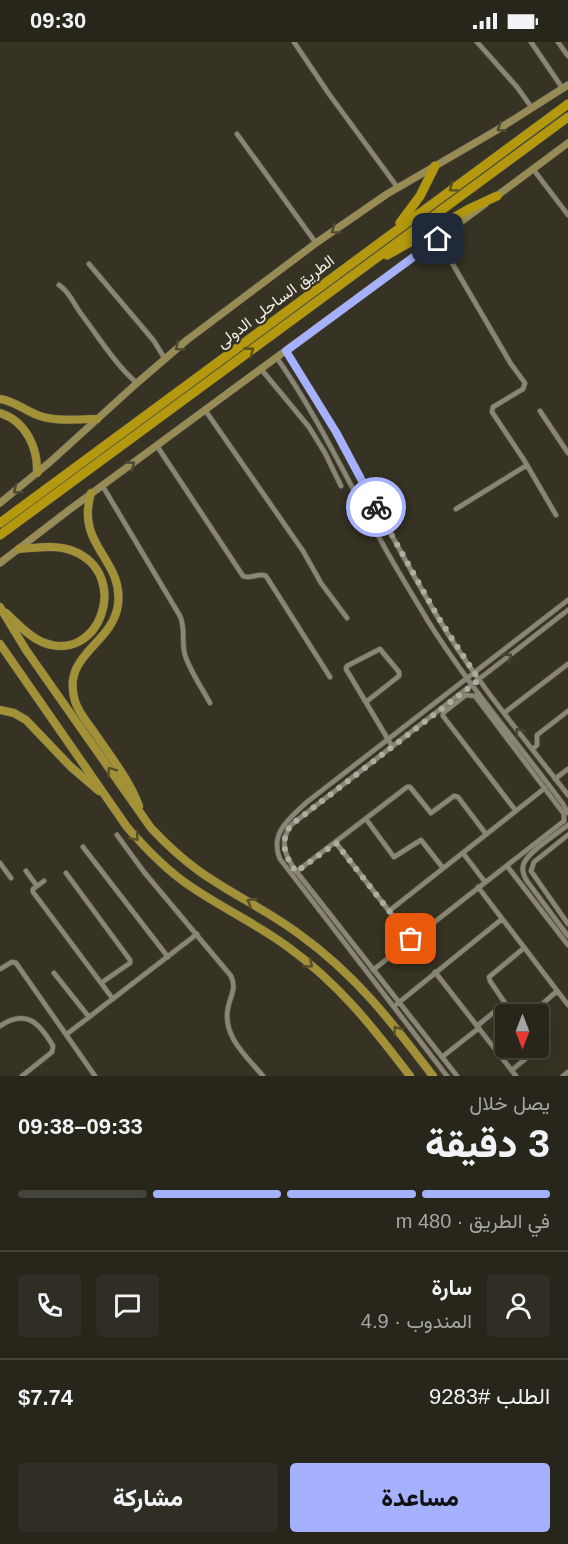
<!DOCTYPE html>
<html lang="ar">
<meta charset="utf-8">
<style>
:root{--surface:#28261b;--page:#302e24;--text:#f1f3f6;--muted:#a5a5a3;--line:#44433a;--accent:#a5b1fc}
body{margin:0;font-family:Arial,Vazirmatn,sans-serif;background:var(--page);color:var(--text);direction:rtl;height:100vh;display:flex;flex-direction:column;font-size:22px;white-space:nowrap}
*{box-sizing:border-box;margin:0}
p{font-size:20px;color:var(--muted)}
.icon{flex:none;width:33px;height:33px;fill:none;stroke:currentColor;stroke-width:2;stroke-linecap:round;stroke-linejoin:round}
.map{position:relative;height:1034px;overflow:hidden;direction:ltr}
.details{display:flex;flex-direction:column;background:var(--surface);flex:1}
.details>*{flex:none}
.needle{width:39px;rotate:180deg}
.tools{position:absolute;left:495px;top:962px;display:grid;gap:12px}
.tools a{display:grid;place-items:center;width:54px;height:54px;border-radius:6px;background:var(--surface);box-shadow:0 6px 24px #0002,0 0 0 2px var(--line);font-size:30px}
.pin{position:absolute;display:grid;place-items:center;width:51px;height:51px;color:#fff;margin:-26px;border-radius:12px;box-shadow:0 3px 9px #0006}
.courier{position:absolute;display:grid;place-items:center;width:60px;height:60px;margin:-30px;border:4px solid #a5b1fc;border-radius:50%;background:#fff;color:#222;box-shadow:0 2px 8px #0007}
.summary em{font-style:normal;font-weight:800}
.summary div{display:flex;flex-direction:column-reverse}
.summary{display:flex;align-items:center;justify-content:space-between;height:102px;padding:0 18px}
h1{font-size:39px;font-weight:800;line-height:45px}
.bar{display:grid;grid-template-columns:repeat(4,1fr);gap:9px 6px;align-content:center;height:72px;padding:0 18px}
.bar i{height:8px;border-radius:4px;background:var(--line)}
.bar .on{background:var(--accent)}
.bar p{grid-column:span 4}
.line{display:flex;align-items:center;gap:15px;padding:0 18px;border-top:2px solid var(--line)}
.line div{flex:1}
.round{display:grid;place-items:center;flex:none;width:63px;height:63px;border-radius:6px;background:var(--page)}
.button{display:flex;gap:12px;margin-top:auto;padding:12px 18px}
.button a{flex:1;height:69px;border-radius:6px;background:var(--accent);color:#111;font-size:24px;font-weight:800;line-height:69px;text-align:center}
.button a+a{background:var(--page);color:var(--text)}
.status{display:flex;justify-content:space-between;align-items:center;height:42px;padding:0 30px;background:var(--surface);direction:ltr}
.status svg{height:16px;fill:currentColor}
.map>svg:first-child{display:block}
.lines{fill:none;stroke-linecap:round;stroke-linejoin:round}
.street-casing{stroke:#555145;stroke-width:6}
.secondary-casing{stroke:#555145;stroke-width:8}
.primary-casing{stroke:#555145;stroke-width:9}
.highway-casing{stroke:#555145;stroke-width:10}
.street{stroke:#8a8675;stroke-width:4.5}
.secondary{stroke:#978c56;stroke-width:7}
.primary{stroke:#a39137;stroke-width:8}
.highway{stroke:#b4990e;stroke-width:9}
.oneway{stroke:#4e4930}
.oneway2{stroke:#5c521d}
.oneway3{stroke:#474434}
.oneway4{stroke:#574f2a}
.done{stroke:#afada1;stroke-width:6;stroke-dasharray:0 10.8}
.route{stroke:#a5b1fc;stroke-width:8}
.labels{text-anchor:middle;stroke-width:4.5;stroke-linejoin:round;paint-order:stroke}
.street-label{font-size:16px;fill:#f0eee5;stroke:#363324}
</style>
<div class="status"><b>09:30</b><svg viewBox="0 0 49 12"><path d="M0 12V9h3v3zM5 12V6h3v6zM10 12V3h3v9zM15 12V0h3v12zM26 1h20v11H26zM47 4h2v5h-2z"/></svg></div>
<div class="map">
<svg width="568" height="1034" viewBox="0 0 568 1034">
<rect width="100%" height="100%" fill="#363324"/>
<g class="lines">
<defs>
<path id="street" d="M294,0l35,52 69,94
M477,0l40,45 15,21
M531,0l32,47
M558,0l10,14
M237,92l79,109
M533,127l35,46
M438,197l73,125 14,19 -2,6 -30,18 -1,5 32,48 32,55
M89,222l65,77 11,18
M59,243c11,7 15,20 23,30 15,20 36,53 55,68
M286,309c56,84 99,177 151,265 37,63 86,121 131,179
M277,316c40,57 69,120 103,181 15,28 32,55 48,82 40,64 90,122 135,183l5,9
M261,327l48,58 16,26 16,33
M205,368l98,141 18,32 26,35
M540,369l28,42
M157,404l86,130c8,4 15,-4 23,0l64,101
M102,443l78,131c6,13 1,26 5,39 5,16 17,33 25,48
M456,467l71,-44
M366,660l33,-26v-4l-19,-23 -33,17 -1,3 46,77
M504,671l64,-49
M533,707l4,-4v-10l31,-24
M555,737l13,-10
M366,777l28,38 27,-17 22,28
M568,783c-11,9 -39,26 -44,38 -3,6 0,13 3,18l41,55
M117,793l27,37 87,104c6,13 -1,20 -3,32 -6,28 19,49 35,68
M568,793l-34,27 -3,9 37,53
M336,801l75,96
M83,805l85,110
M463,811l22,29
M0,821l11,15
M507,824l61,79
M26,829l11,15
M296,830l111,-85h3l21,26 23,-17 4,1 28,37
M66,831l64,87v3l-29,20
M44,839l-11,8v3l80,107
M478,845l90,118
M389,869l156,-123
M0,927l12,-7 4,1 79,113
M373,928l191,-149v-7l-89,-118 -9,-1 -23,18v3l73,95
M435,930l81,104
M54,931l35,44
M397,962l105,-85
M531,972l26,-23
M0,984c26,-17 39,-4 53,20l-1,6 -30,24
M477,984l28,-23 -15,-22 -1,-4 35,-29
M67,992l130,-100
M442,1015l37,-29
M512,1028l35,-29 -9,-14
M447,1034l-167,-217c-11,-26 10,-41 27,-57l261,-202
M457,1034l-161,-205c-11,-15 -17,-29 -5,-46l277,-215
M563,1034l5,-4"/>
<path id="secondary" d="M494,156l74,-55
M0,461l50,-41 87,-79 50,-43 129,-97 71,-49 110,-64 71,-45
M0,521l69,-53 416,-306"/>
<path id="primary" d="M0,357c15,2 25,12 40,17 18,6 38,3 57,3
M0,371c26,8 38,35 37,60
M91,451c-16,53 33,66 27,112 -6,40 -57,49 -43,96 3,11 12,21 19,31 16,24 35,47 45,74
M0,565l26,43 125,178c15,16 30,30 48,43 32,23 68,39 100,63 57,41 92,87 134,142
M6,571c11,10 22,23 36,29 58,24 90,-68 31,-91 -17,-7 -37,-3 -54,-2
M0,602l127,183c19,22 39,43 63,59 32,22 67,38 98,61 51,37 84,79 122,129
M0,668l14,3 12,7 45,47 28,24"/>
<path id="highway" d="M400,181l20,-27 15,-30
M387,213l84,-47 26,-12
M0,481l568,-419
M0,493l568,-418"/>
</defs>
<!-- street casing -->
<use href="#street" class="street-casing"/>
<!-- secondary casing -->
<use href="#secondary" class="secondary-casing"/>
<!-- primary casing -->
<use href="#primary" class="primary-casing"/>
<!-- highway casing -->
<use href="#highway" class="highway-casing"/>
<!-- street -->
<use href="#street" class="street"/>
<!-- secondary -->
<use href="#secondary" class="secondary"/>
<!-- primary -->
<use href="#primary" class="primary"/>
<!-- highway -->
<use href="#highway" class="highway"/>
</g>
<!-- one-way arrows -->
<defs><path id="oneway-chevron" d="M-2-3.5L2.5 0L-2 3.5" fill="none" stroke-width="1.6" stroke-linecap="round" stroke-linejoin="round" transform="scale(1.5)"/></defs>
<g class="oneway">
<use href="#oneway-chevron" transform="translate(501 86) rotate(148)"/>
<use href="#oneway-chevron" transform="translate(335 188) rotate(145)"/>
<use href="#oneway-chevron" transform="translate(179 305) rotate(140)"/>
<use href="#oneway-chevron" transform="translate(131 423) rotate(-36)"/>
<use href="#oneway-chevron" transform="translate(17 448) rotate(141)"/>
</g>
<g class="oneway2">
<use href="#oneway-chevron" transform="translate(453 146) rotate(144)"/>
<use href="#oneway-chevron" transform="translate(250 309) rotate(-36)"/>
</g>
<g class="oneway3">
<use href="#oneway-chevron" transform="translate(508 615) rotate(-38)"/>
<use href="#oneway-chevron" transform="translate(519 690) rotate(-129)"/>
</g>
<g class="oneway4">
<use href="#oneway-chevron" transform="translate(111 729) rotate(-125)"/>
<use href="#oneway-chevron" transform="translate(135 795) rotate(49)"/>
<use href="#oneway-chevron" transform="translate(251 860) rotate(-149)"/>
<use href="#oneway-chevron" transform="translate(309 922) rotate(39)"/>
<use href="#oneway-chevron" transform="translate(397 988) rotate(-127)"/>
</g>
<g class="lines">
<!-- done -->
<path class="done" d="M376,465l62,110 41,63 -188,145c-12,17 -6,31 5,47l40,-29 75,96"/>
<!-- route -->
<path class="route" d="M376,465l-40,-75 -50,-81 152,-112"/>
</g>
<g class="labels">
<!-- street labels -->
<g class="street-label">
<text transform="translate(275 259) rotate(-37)" y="6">الطريق الساحلى الدولى</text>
</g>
</g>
</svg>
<div class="tools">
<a><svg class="needle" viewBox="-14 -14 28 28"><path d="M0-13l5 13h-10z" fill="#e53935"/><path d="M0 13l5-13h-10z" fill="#a5a5a3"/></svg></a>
</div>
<div class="pin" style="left:411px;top:897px;background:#ea580c"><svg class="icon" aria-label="bag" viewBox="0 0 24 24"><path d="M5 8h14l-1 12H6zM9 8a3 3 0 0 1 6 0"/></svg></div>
<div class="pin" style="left:438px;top:197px;background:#1f2937"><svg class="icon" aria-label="home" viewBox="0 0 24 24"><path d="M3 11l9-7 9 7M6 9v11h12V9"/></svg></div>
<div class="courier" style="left:376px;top:465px"><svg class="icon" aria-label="bike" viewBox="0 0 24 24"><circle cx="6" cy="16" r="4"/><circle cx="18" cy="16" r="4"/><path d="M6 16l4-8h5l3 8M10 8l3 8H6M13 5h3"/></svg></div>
</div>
<section class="details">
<div class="summary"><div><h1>3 دقيقة</h1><p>يصل خلال</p></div><em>09:33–09:38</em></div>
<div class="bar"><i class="on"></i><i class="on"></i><i class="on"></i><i></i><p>في الطريق · 480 m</p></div>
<div class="line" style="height:108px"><a class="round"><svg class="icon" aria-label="person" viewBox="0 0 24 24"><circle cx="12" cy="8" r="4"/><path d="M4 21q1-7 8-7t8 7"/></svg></a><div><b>سارة</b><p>المندوب · 4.9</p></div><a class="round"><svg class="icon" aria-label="chat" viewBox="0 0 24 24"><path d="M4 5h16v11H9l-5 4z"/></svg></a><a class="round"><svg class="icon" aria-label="phone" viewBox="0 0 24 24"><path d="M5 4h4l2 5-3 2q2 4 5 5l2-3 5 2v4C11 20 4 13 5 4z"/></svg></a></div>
<div class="line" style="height:78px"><div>الطلب #9283</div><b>$7.74</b></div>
<div class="button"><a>مساعدة</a><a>مشاركة</a></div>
</section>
